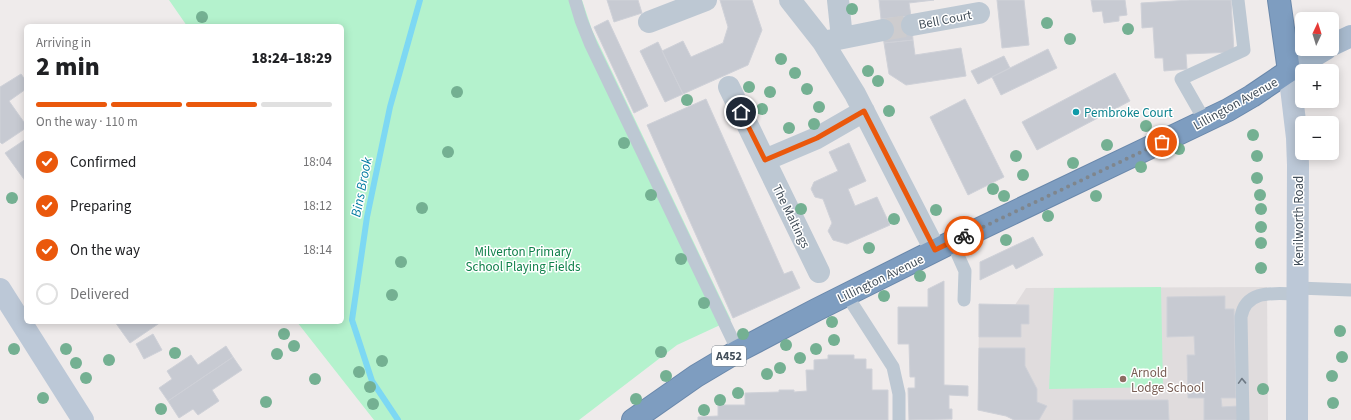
<!DOCTYPE html>
<meta charset="utf-8">
<style>
:root{--surface:#fff;--page:#f2f2f2;--text:#202124;--muted:#757577;--line:#e0e0e0;--accent:#ea580c}
body{margin:0;font-family:"Source Sans 3",sans-serif;background:var(--page);color:var(--text);height:100vh;display:flex;flex-direction:column;font-size:15px;white-space:nowrap}
*{box-sizing:border-box;margin:0}
p{font-size:13px;color:var(--muted)}
.icon{flex:none;width:22px;height:22px;fill:none;stroke:currentColor;stroke-width:2;stroke-linecap:round;stroke-linejoin:round}
.map{position:relative;flex:1;overflow:hidden}
.sheet{position:absolute;left:24px;top:24px;width:320px;height:300px;display:flex;flex-direction:column;background:var(--surface);border-radius:6px;box-shadow:0 2px 10px #0003}
.sheet>*{flex:none}
.needle{width:26px;rotate:4deg}
.tools{position:absolute;left:1295px;top:12px;display:grid;gap:8px}
.tools a{display:grid;place-items:center;width:44px;height:44px;border-radius:6px;background:var(--surface);box-shadow:0 2px 10px #0003;font-size:20px}
.pin{position:absolute;display:grid;place-items:center;width:34px;height:34px;color:#fff;margin:-17px;border:2px solid #fff;border-radius:50%;box-shadow:0 1px 4px #0007}
.courier{position:absolute;display:grid;place-items:center;width:40px;height:40px;margin:-20px;border:3px solid #ea580c;border-radius:50%;background:#fff;color:#222;box-shadow:0 1px 5px #0007}
.overview em{font-style:normal;font-weight:800}
.overview div{display:flex;flex-direction:column-reverse}
.overview{display:flex;align-items:center;justify-content:space-between;height:68px;padding:0 12px}
h1{font-size:26px;font-weight:800;line-height:30px}
.bar{display:grid;grid-template-columns:repeat(4,1fr);gap:6px 4px;align-content:center;height:48px;padding:0 12px}
.bar i{height:5px;border-radius:3px;background:var(--line)}
.bar .on{background:var(--accent)}
.bar p{grid-column:span 4}
ol{padding:0 12px;list-style:none}
li{display:flex;align-items:center;gap:12px;height:44px}
li p{margin-inline-start:auto}
li .icon{padding:4px;border-radius:50%;background:var(--accent);color:#fff;stroke-width:4}
li:last-child{color:var(--muted)}
li i{width:22px;height:22px;border:2px solid var(--line);border-radius:50%}
.map>svg:first-child{display:block}
.education{fill:#e0dcdd}
.green{fill:#b4f2cd}
.lines{fill:none;stroke-linecap:round;stroke-linejoin:round}
.stream{stroke:#7dd8f3;stroke-width:6}
.building{fill:#c7cad2;stroke:#cfd1d8}
.street-tunnel{stroke:#cdccce;stroke-width:22;stroke-dasharray:22 11;stroke-linecap:butt}
.highway-casing{stroke:#6a88ab;stroke-width:24}
.lane{stroke:#bdc8d3;stroke-width:13}
.street{stroke:#bdc8d3;stroke-width:22}
.secondary{stroke:#bcc8d7;stroke-width:22}
.primary{stroke:#a8bace;stroke-width:22}
.highway{stroke:#7e9dc0;stroke-width:22}
.tree{fill:#74b092}
.oneway{stroke:#6e7984}
.done{stroke:#7f868d;stroke-width:4;stroke-dasharray:0 7.2}
.route{stroke:#ea580c;stroke-width:5}
.culture-dot{fill:#0f9aa8;stroke:#fff;stroke-width:1.5}
.education-dot{fill:#8d6e63;stroke:#fff;stroke-width:1.5}
.labels{text-anchor:middle;stroke-width:3;stroke-linejoin:round;paint-order:stroke}
.shield{fill:#fff;stroke:#7b848c;stroke-width:1}
.shield-label{font-size:12px;font-weight:bold;fill:#434f5a}
.street-label{font-size:13px;fill:#434f5a;stroke:#fff}
.culture-label{font-size:13px;fill:#0d838f;stroke:#fff;text-anchor:start}
.park-label{font-size:13px;fill:#0f804a;stroke:#fff}
.education-label{font-size:13px;fill:#785e54;stroke:#fff;text-anchor:start}
.water-label{font-size:14px;font-style:italic;fill:#027ba0;stroke:#fff}
</style>
<div class="map">
<svg width="1351" height="420" viewBox="0 0 1351 420">
<rect width="100%" height="100%" fill="#efebeb"/>
<!-- education -->
<path class="education" d="M1267,287l1,133h-254l-8,-4 -28,-6 1,-106 36,1 11,-17z"/>
<!-- green -->
<path class="green" d="M169,0h413l10,30 139,290 -54,25 -98,75h-205l-77,-98h45v-296h-155z
M1161,287l2,100 -114,2 5,-101z"/>
<g class="lines">
<!-- stream -->
<path class="stream" d="M398,420l-26,-39 -20,-61 15,-103 23,-110 30,-107"/>
</g>
<!-- building -->
<path class="building" d="M607,0h31l4,13 -28,9z
M720,0h32l10,30 -14,35 -65,29 -21,-43 21,-10 8,16 32,-14 5,-16z
M879,0h55l-25,3 2,13 -30,3z
M997,0h27l5,45 -27,3z
M1091,0h34l2,15 -8,1v5l-15,2 -2,-12 -9,1z
M1190,0h41l3,52 -48,2 1,15 -23,2 -1,-13h-8l-2,-31 -11,1 -1,-25z
M911,16l2,24 -29,3 -3,-24z
M608,20l40,86 -14,7 -40,-86z
M913,40l2,15 46,-7 5,28 -60,9 -17,-11 -5,-31z
M658,42l25,52 -18,8 -25,-51z
M1048,49l9,19 -56,27 -9,-18z
M1004,56l6,12 -32,16 -7,-13z
M1115,73l15,28 -93,49 -15,-28z
M21,74l5,7v8l-17,12 17,24v3l-24,16 -2,-2v-55z
M706,99l78,175 8,-3 8,17 -67,30 -86,-193z
M965,99l39,78 -36,18 -38,-78z
M26,139v43l-21,-29z
M849,143l17,38 -18,8 7,17 22,-9 13,28 -43,19 -14,-4 -5,-9 4,-8 -9,-24 -8,-2 -4,-8 3,-7 24,-11 -9,-19z
M1033,237l10,18 -27,14 -3,-5 -33,16v-18z
M944,281v104l24,1v10l-19,-1v14h3v10l-43,1 -1,-32h7v-11h-5l-1,-33h-11v-37h30v-18z
M1225,296v13h9l2,89h-15l1,9 16,-1v14h-34v-22h-16l-1,-43h8l-1,-19 -27,1v-40z
M979,304l50,1v19h-8v13h-42z
M115,322h46l-31,21z
M153,334l9,16 -18,9 -8,-15z
M226,346l7,11 -65,44 -9,-13 13,-9 -5,-8 24,-16 7,10z
M979,348h46v18l12,23v13l10,4 -8,14h-25l-8,-4 -28,-6z
M828,355h26v4h12v10h6v21h16v30h-190v-3l20,-1v-11h27v-12l34,-1v-2h15v2l13,-1 -1,-21h8v-10l14,-1z
M233,357l9,13 -30,20 7,11 -21,14 -5,-6 -14,9 -11,-17z
M1073,400h95l1,20h-96z"/>
<g class="lines">
<!-- street-tunnel -->
<path class="street-tunnel" d="M883,30l29,-5"/>
<defs>
<path id="highway" d="M633,420l63,-44 42,-25 78,-41 136,-68 276,-132 24,-14 37,-25 -10,-71"/>
</defs>
<!-- highway casing -->
<use href="#highway" class="highway-casing"/>
<!-- lane -->
<path class="lane" d="M575,0l6,20 10,25 147,306
M1205,121l-24,-42 63,-29 -6,-50
M952,242l13,29 -1,29
M1298,288l53,2
M846,294l47,73 6,27v26
M1243,420l-2,-103c5,-29 35,-23 57,-23"/>
<!-- street -->
<path class="street" d="M790,0l33,42 32,52 80,156
M838,0l4,38
M649,22l57,-22
M912,25l67,-12
M823,42l60,-12
M729,87l90,185
M765,160l52,-22 47,-27"/>
<!-- secondary -->
<path class="secondary" d="M1289,71l8,67 1,27 -1,255
M0,289l83,131"/>
<!-- primary -->
<path class="primary" d="M1332,45l19,-9
M1289,71l37,-22"/>
<!-- highway -->
<use href="#highway" class="highway"/>
</g>
<!-- trees -->
<g class="tree">
<circle cx="852" cy="9" r="6"/>
<circle cx="202" cy="17" r="6"/>
<circle cx="1047" cy="23" r="6"/>
<circle cx="1128" cy="29" r="6"/>
<circle cx="1070" cy="39" r="6"/>
<circle cx="781" cy="59" r="6"/>
<circle cx="868" cy="71" r="6"/>
<circle cx="795" cy="73" r="6"/>
<circle cx="878" cy="81" r="6"/>
<circle cx="749" cy="87" r="6"/>
<circle cx="807" cy="89" r="6"/>
<circle cx="457" cy="92" r="6"/>
<circle cx="770" cy="92" r="6"/>
<circle cx="687" cy="100" r="6"/>
<circle cx="819" cy="107" r="6"/>
<circle cx="762" cy="109" r="6"/>
<circle cx="889" cy="111" r="6"/>
<circle cx="814" cy="124" r="6"/>
<circle cx="1146" cy="126" r="6"/>
<circle cx="789" cy="128" r="6"/>
<circle cx="1253" cy="135" r="6"/>
<circle cx="624" cy="143" r="6"/>
<circle cx="1107" cy="145" r="6"/>
<circle cx="1179" cy="149" r="6"/>
<circle cx="448" cy="152" r="6"/>
<circle cx="1016" cy="156" r="6"/>
<circle cx="1257" cy="156" r="6"/>
<circle cx="1073" cy="163" r="6"/>
<circle cx="1141" cy="167" r="6"/>
<circle cx="1023" cy="175" r="6"/>
<circle cx="1257" cy="178" r="6"/>
<circle cx="993" cy="189" r="6"/>
<circle cx="651" cy="195" r="6"/>
<circle cx="1260" cy="195" r="6"/>
<circle cx="1004" cy="196" r="6"/>
<circle cx="1096" cy="196" r="6"/>
<circle cx="12" cy="198" r="6"/>
<circle cx="422" cy="208" r="6"/>
<circle cx="801" cy="209" r="6"/>
<circle cx="1261" cy="209" r="6"/>
<circle cx="936" cy="210" r="6"/>
<circle cx="1048" cy="216" r="6"/>
<circle cx="894" cy="219" r="6"/>
<circle cx="1261" cy="227" r="6"/>
<circle cx="1006" cy="240" r="6"/>
<circle cx="1261" cy="243" r="6"/>
<circle cx="869" cy="248" r="6"/>
<circle cx="681" cy="259" r="6"/>
<circle cx="401" cy="262" r="6"/>
<circle cx="1261" cy="268" r="6"/>
<circle cx="920" cy="276" r="6"/>
<circle cx="392" cy="295" r="6"/>
<circle cx="884" cy="296" r="6"/>
<circle cx="704" cy="303" r="6"/>
<circle cx="832" cy="322" r="6"/>
<circle cx="1340" cy="331" r="6"/>
<circle cx="284" cy="334" r="6"/>
<circle cx="743" cy="334" r="6"/>
<circle cx="834" cy="340" r="6"/>
<circle cx="786" cy="345" r="6"/>
<circle cx="294" cy="346" r="6"/>
<circle cx="14" cy="349" r="6"/>
<circle cx="66" cy="349" r="6"/>
<circle cx="816" cy="349" r="6"/>
<circle cx="661" cy="352" r="6"/>
<circle cx="175" cy="353" r="6"/>
<circle cx="277" cy="354" r="6"/>
<circle cx="1342" cy="357" r="6"/>
<circle cx="800" cy="358" r="6"/>
<circle cx="109" cy="360" r="6"/>
<circle cx="382" cy="361" r="6"/>
<circle cx="76" cy="363" r="6"/>
<circle cx="780" cy="368" r="6"/>
<circle cx="359" cy="372" r="6"/>
<circle cx="767" cy="374" r="6"/>
<circle cx="666" cy="376" r="6"/>
<circle cx="1332" cy="376" r="6"/>
<circle cx="86" cy="378" r="6"/>
<circle cx="315" cy="379" r="6"/>
<circle cx="370" cy="387" r="6"/>
<circle cx="1263" cy="389" r="6"/>
<circle cx="738" cy="393" r="6"/>
<circle cx="43" cy="398" r="6"/>
<circle cx="636" cy="399" r="6"/>
<circle cx="720" cy="400" r="6"/>
<circle cx="266" cy="402" r="6"/>
<circle cx="1333" cy="403" r="6"/>
<circle cx="373" cy="404" r="6"/>
<circle cx="161" cy="409" r="6"/>
<circle cx="704" cy="410" r="6"/>
</g>
<!-- one-way arrows -->
<defs><path id="oneway-chevron" d="M-2-3.5L2.5 0L-2 3.5" fill="none" stroke-width="1.6" stroke-linecap="round" stroke-linejoin="round"/></defs>
<use class="oneway" href="#oneway-chevron" transform="translate(1242 381) rotate(-92)"/>
<g class="lines">
<!-- done -->
<path class="done" d="M964,236l198,-94"/>
<!-- route -->
<path class="route" d="M741,112l24,48 52,-22 47,-27 71,139 29,-14"/>
</g>
<!-- markers -->
<circle class="culture-dot" cx="1076" cy="112" r="4"/>
<circle class="education-dot" cx="1123" cy="379" r="4"/>
<g class="labels">
<!-- shield labels -->
<rect class="shield" x="712" y="346" width="34" height="20" rx="3"/>
<g class="shield-label">
<text x="729" y="360">A452</text>
</g>
<!-- street labels -->
<g class="street-label">
<text transform="translate(945 19) rotate(-11)" y="5">Bell Court</text>
<text transform="translate(1235 103) rotate(-29)" y="5">Lillington Avenue</text>
<text transform="translate(792 216) rotate(64)" y="5">The Maltings</text>
<text transform="translate(1298 221) rotate(-90)" y="5">Kenilworth Road</text>
<text transform="translate(880 278) rotate(-26)" y="5">Lillington Avenue</text>
</g>
<!-- culture labels -->
<g class="culture-label">
<text x="1084" y="117">Pembroke Court</text>
</g>
<!-- park labels -->
<g class="park-label">
<text x="523" y="256">Milverton Primary<tspan x="523" dy="15">School Playing Fields</tspan></text>
</g>
<!-- education labels -->
<g class="education-label">
<text x="1131" y="377">Arnold<tspan x="1131" dy="15">Lodge School</tspan></text>
</g>
<!-- water labels -->
<g class="water-label">
<text transform="translate(361 187) rotate(-79)" y="5">Bins Brook</text>
</g>
</g>
</svg>
<div class="tools">
<a><svg class="needle" viewBox="-14 -14 28 28"><path d="M0-13l5 13h-10z" fill="#e53935"/><path d="M0 13l5-13h-10z" fill="#757577"/></svg></a>
<a>+</a>
<a>−</a>
</div>
<div class="pin" style="left:1162px;top:142px;background:#ea580c"><svg class="icon" aria-label="bag" viewBox="0 0 24 24"><path d="M5 8h14l-1 12H6zM9 8a3 3 0 0 1 6 0"/></svg></div>
<div class="pin" style="left:741px;top:112px;background:#1f2937"><svg class="icon" aria-label="home" viewBox="0 0 24 24"><path d="M3 11l9-7 9 7M6 9v11h12V9"/></svg></div>
<div class="courier" style="left:964px;top:236px"><svg class="icon" aria-label="bike" viewBox="0 0 24 24"><circle cx="6" cy="16" r="4"/><circle cx="18" cy="16" r="4"/><path d="M6 16l4-8h5l3 8M10 8l3 8H6M13 5h3"/></svg></div>
<section class="sheet">
<div class="overview"><div><h1>2 min</h1><p>Arriving in</p></div><em>18:24–18:29</em></div>
<div class="bar"><i class="on"></i><i class="on"></i><i class="on"></i><i></i><p>On the way · 110 m</p></div>
<ol>
<li><svg class="icon" aria-label="check" viewBox="0 0 24 24"><path d="M5 12l5 5 9-10"/></svg>Confirmed<p>18:04</p></li>
<li><svg class="icon" aria-label="check" viewBox="0 0 24 24"><path d="M5 12l5 5 9-10"/></svg>Preparing<p>18:12</p></li>
<li><svg class="icon" aria-label="check" viewBox="0 0 24 24"><path d="M5 12l5 5 9-10"/></svg>On the way<p>18:14</p></li>
<li><i></i>Delivered</li>
</ol>
</section>
</div>
